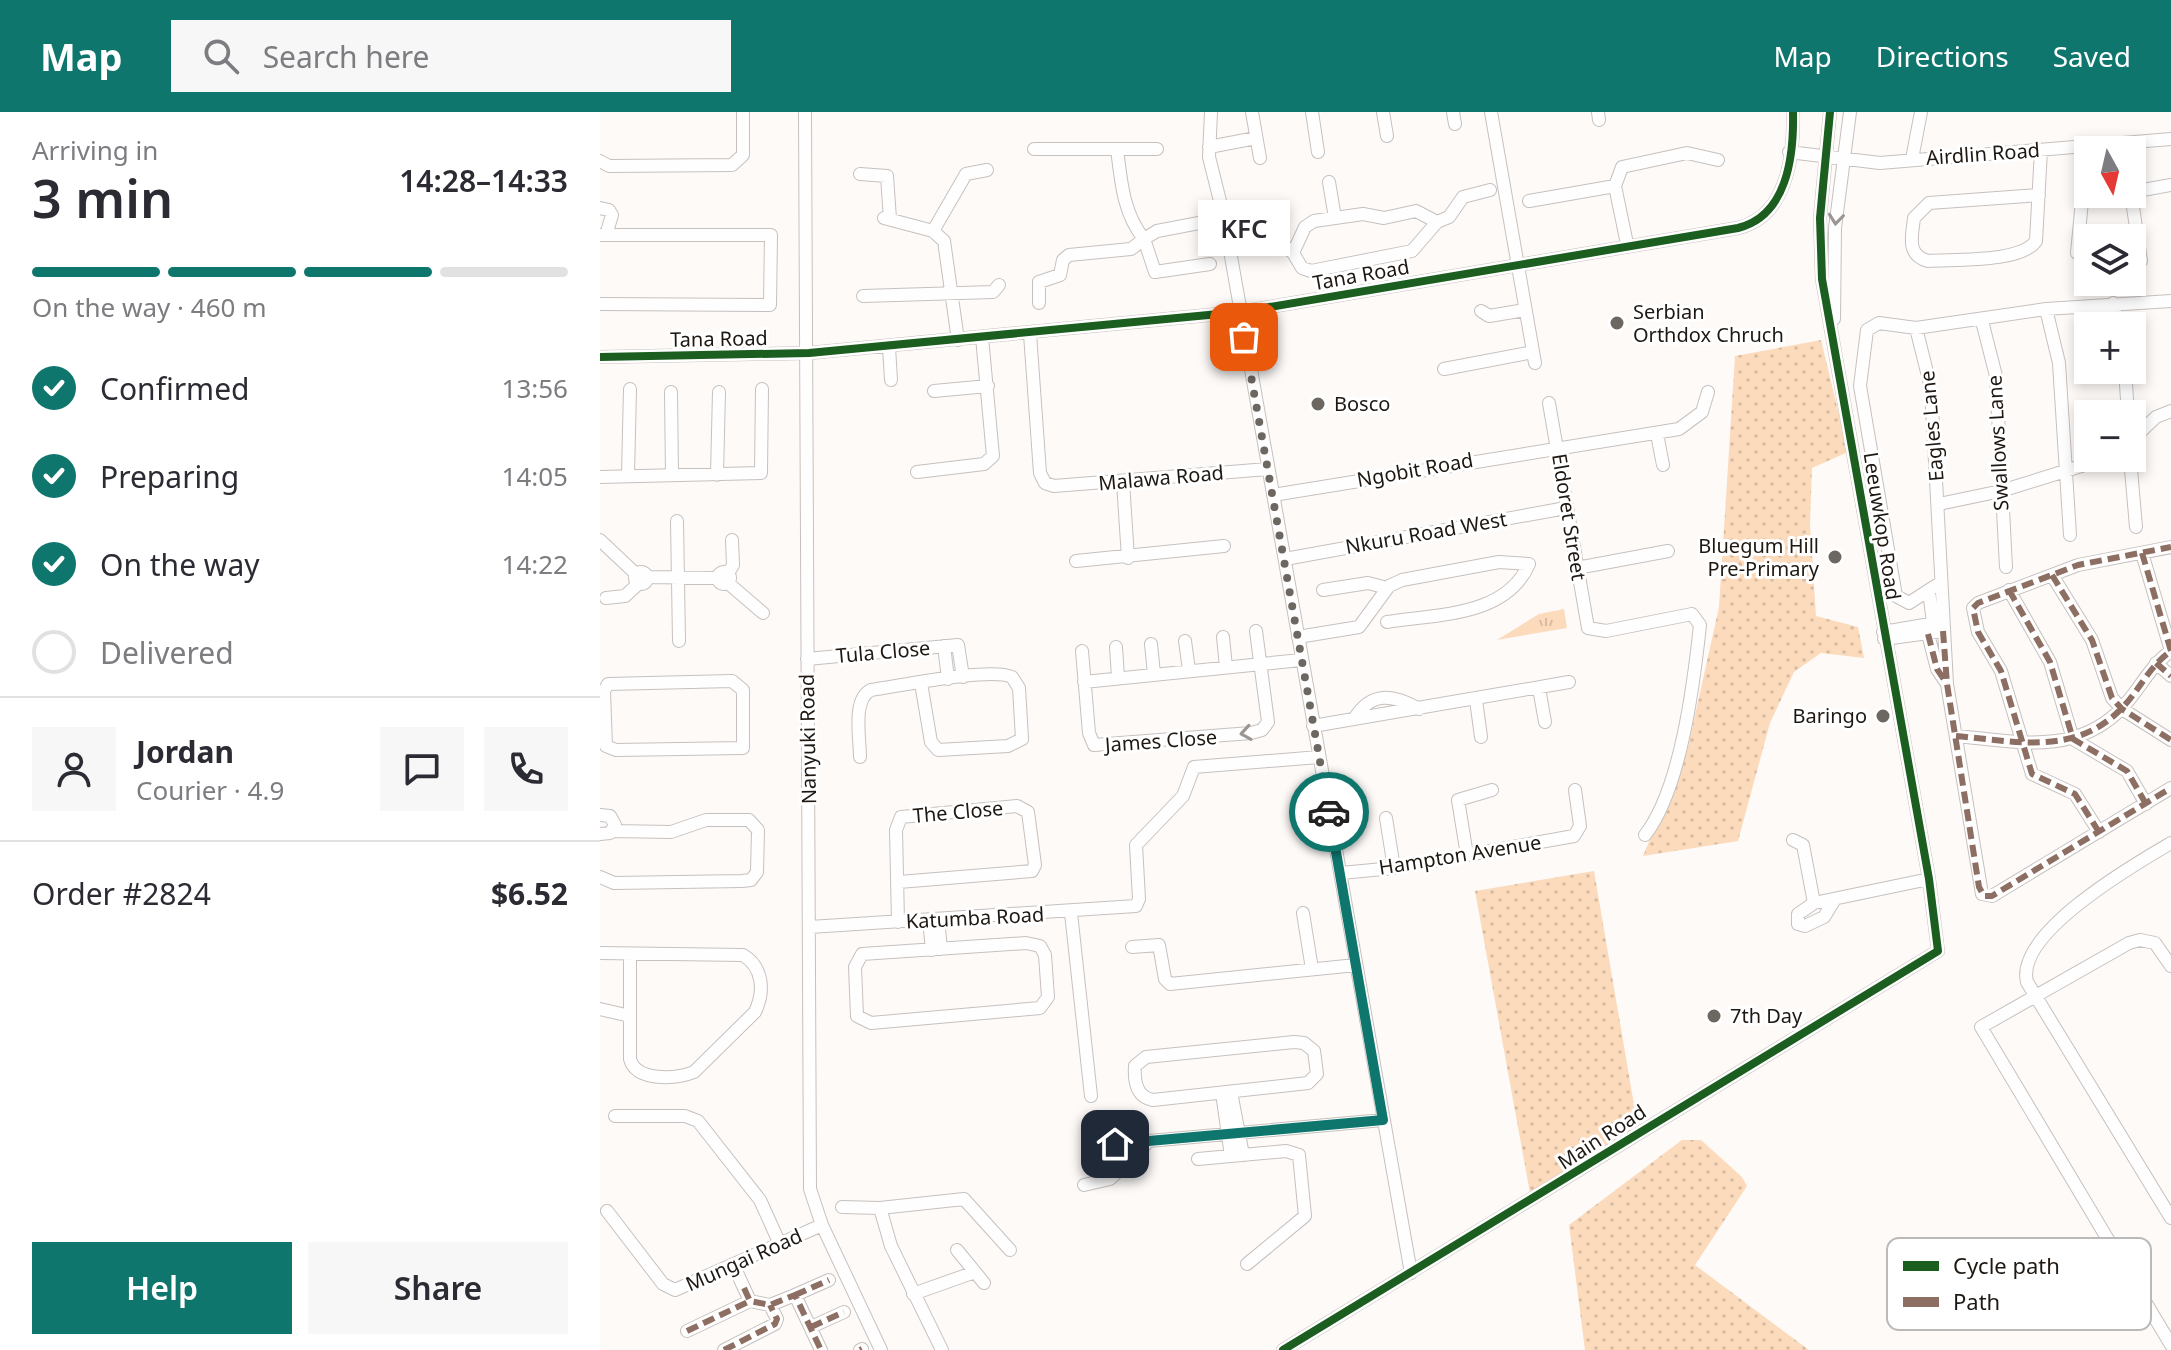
<!DOCTYPE html>
<meta charset="utf-8">
<style>
:root{--surface:#fff;--page:#f7f7f7;--text:#2b2b33;--muted:#7c7c81;--line:#e1e1e2;--accent:#0f766e}
body{margin:0;font-family:"Noto Sans",sans-serif;background:var(--page);color:var(--text);height:100vh;display:flex;flex-direction:column;font-size:30px;white-space:nowrap}
*{box-sizing:border-box;margin:0}
p{font-size:26px;color:var(--muted)}
.icon{flex:none;width:44px;height:44px;fill:none;stroke:currentColor;stroke-width:2;stroke-linecap:round;stroke-linejoin:round}
.map{position:relative;flex:1;overflow:hidden}
.side{display:flex;flex-direction:column;background:var(--surface);width:600px}
.side>*{flex:none}
.needle{width:52px;rotate:172deg}
.tools{position:absolute;left:1474px;top:24px;display:grid;gap:16px}
.tools a{display:grid;place-items:center;width:72px;height:72px;border-radius:0px;background:var(--surface);box-shadow:0 4px 12px #0003;font-size:40px}
.pin{position:absolute;display:grid;place-items:center;width:68px;height:68px;color:#fff;margin:-34px;border-radius:16px;box-shadow:0 4px 12px #0006}
.courier{position:absolute;display:grid;place-items:center;width:80px;height:80px;margin:-40px;border:6px solid #0f766e;border-radius:50%;background:#fff;color:#222;box-shadow:0 2px 10px #0007}
.bubble{position:absolute;height:56px;border-radius:0px;background:var(--surface);box-shadow:0 4px 12px #0003;font-size:26px;font-weight:600;line-height:56px;text-align:center}
.overview em{font-style:normal;font-weight:600}
.overview div{display:flex;flex-direction:column-reverse}
.overview{display:flex;align-items:center;justify-content:space-between;height:136px;padding:0 32px}
h1{font-size:52px;font-weight:600;line-height:60px}
.bar{display:grid;grid-template-columns:repeat(4,1fr);gap:12px 8px;align-content:center;height:96px;padding:0 32px}
.bar i{height:10px;border-radius:6px;background:var(--line)}
.bar .selected{background:var(--accent)}
.bar p{grid-column:span 4}
.line{display:flex;align-items:center;gap:20px;padding:0 32px;border-top:2px solid var(--line)}
.line div{flex:1}
.round{display:grid;place-items:center;flex:none;width:84px;height:84px;border-radius:0px;background:var(--page)}
ol{padding:0 32px;list-style:none}
li{display:flex;align-items:center;gap:24px;height:88px}
li p{margin-inline-start:auto}
li .icon{padding:8px;border-radius:50%;background:var(--accent);color:#fff;stroke-width:4}
li:last-child{color:var(--muted)}
li i{width:44px;height:44px;border:4px solid var(--line);border-radius:50%}
.button{display:flex;gap:16px;margin-top:auto;padding:16px 32px}
.button a{flex:1;height:92px;border-radius:0px;background:var(--accent);color:#fff;font-size:32px;font-weight:600;line-height:92px;text-align:center}
.button a+a{background:var(--page);color:var(--text)}
header{display:flex;align-items:center;gap:48px;box-sizing:border-box;height:112px;padding:0 40px;background:var(--accent);color:#fff}
header strong{font-size:38px}
nav{display:flex;gap:44px;margin-inline-start:auto;font-size:28px}
.search{width:560px;height:72px;background:var(--page);display:flex;align-items:center;gap:20px;box-sizing:border-box;padding:0 28px;border-radius:0px;color:var(--muted);font-size:30px}
main{display:flex;flex:1;min-height:0}
.map>svg:first-child{display:block}
.grass{fill:url(#grass-dots)}
.park{fill:url(#park-tufts)}
.lines{fill:none;stroke-linecap:round;stroke-linejoin:round}
.minor-casing{stroke:#c6c1be;stroke-width:14}
.minor{stroke:#fffefe;stroke-width:12}
.quiet{stroke:#8d6e63;stroke-width:6;stroke-dasharray:12 6;stroke-linecap:butt}
.cycleway-casing{stroke:#fff;stroke-width:13}
.cycleway{stroke:#1b5e20;stroke-width:8}
.oneway{stroke:#9a9694}
.done{stroke:#6d6762;stroke-width:8;stroke-dasharray:0 14.4}
.route{stroke:#0f766e;stroke-width:10}
.poi-dot{fill:#6d6762;stroke:#fff;stroke-width:3}
.labels{text-anchor:middle;stroke-width:6;stroke-linejoin:round;paint-order:stroke}
.street-label{font-size:20px;fill:#1f1812;stroke:#fff}
.poi-label{font-size:20px;fill:#1f1812;stroke:#fff;text-anchor:start}
.key{fill:#fff;stroke:#bcbab8;stroke-width:2}
.key-label{font-size:22px;fill:#1f1812}
</style>
<header>
<strong>Map</strong>
<div class="search"><svg class="icon" aria-label="search" viewBox="0 0 24 24"><circle cx="10" cy="10" r="6"/><path d="M15 15l6 6"/></svg>Search here</div>
<nav><a>Map</a><a>Directions</a><a>Saved</a></nav>
</header>
<main>
<section class="side">
<div class="overview"><div><h1>3 min</h1><p>Arriving in</p></div><em>14:28–14:33</em></div>
<div class="bar"><i class="selected"></i><i class="selected"></i><i class="selected"></i><i></i><p>On the way · 460 m</p></div>
<ol>
<li><svg class="icon" aria-label="check" viewBox="0 0 24 24"><path d="M5 12l5 5 9-10"/></svg>Confirmed<p>13:56</p></li>
<li><svg class="icon" aria-label="check" viewBox="0 0 24 24"><path d="M5 12l5 5 9-10"/></svg>Preparing<p>14:05</p></li>
<li><svg class="icon" aria-label="check" viewBox="0 0 24 24"><path d="M5 12l5 5 9-10"/></svg>On the way<p>14:22</p></li>
<li><i></i>Delivered</li>
</ol>
<div class="line" style="height:144px"><a class="round"><svg class="icon" aria-label="person" viewBox="0 0 24 24"><circle cx="12" cy="8" r="4"/><path d="M4 21q1-7 8-7t8 7"/></svg></a><div><b>Jordan</b><p>Courier · 4.9</p></div><a class="round"><svg class="icon" aria-label="chat" viewBox="0 0 24 24"><path d="M4 5h16v11H9l-5 4z"/></svg></a><a class="round"><svg class="icon" aria-label="phone" viewBox="0 0 24 24"><path d="M5 4h4l2 5-3 2q2 4 5 5l2-3 5 2v4C11 20 4 13 5 4z"/></svg></a></div>
<div class="line" style="height:104px"><div>Order #2824</div><b>$6.52</b></div>
<div class="button"><a>Help</a><a>Share</a></div>
</section>
<div class="map">
<svg width="1571" height="1238" viewBox="0 0 1571 1238">
<defs>
<pattern id="grass-dots" width="8" height="8" patternUnits="userSpaceOnUse" patternTransform="scale(2)"><rect width="8" height="8" fill="#fcdbbd"/><path d="M2 2h.1M6 6h.1" fill="none" stroke="#d8bba1" stroke-width="1.8" stroke-linecap="round"/></pattern>
<pattern id="park-tufts" width="24" height="20" patternUnits="userSpaceOnUse" patternTransform="scale(2)"><rect width="24" height="20" fill="#fcdbbd"/><path d="M3 7l-1-3M5 7V3M7 7l1-3M15 17l-1-3M17 17v-4M19 17l1-3" fill="none" stroke="#d8bba1"/></pattern>
</defs>
<rect width="100%" height="100%" fill="#fdfaf8"/>
<!-- grass -->
<path class="grass" d="M1221,228l27,112 -36,16 -2,55 6,93 42,11 6,31 -43,-5 -27,19 -24,51 -32,118 -95,15 44,-105 32,-144 16,-251z
M994,759l44,257 -108,65 -55,-302z
M1082,1028h19l41,37 5,9 -52,79 114,85h-224l-16,-125z"/>
<!-- park -->
<path class="park" d="M964,497l3,19 -70,12 42,-26z"/>
<g class="lines">
<defs>
<path id="minor" d="M205,0l5,1077 12,36 59,125
M611,0l-2,45 15,60 187,1056
M652,0l8,46
M712,0l6,40
M783,0l4,24
M853,0l2,12
M891,0l44,251
M998,0l1,8
M609,35l47,-9
M434,37h83c4,32 6,64 27,90l-13,10 -62,6 -6,5 -3,15 -21,7v21
M517,37h40
M1189,40l91,11 291,-24
M1312,47l9,-47
M0,49l9,5 123,-1 11,-10v-43
M260,62l27,2 3,43
M729,70l6,36
M1532,80l39,-7
M1531,82l10,67
M1439,83l-110,8 -15,15c-2,18 -8,37 14,43 26,-2 93,2 108,-20l5,-91
M929,89l86,-15
M0,96l9,2 3,5 -6,20
M284,106l49,13 11,10 14,99
M333,119l33,-57 21,-4
M0,123h171l-1,70 -170,-1
M1027,132l-12,-58 7,-19 65,-14 31,7
M693,141l12,-26 9,-6 49,-7 21,4 32,-7 21,11 12,-5 14,-20 27,-7
M1477,141l5,-52 20,-7
M610,152l-55,8 -11,-33 13,-8 89,-17 47,39 9,15 9,3 101,-20 25,-29
M263,184l130,-4 6,-7
M1513,191l5,23
M1446,197l13,54 11,172
M881,199l8,5 36,-6
M1234,207l1,-91 15,-116
M1382,209l14,55 10,191
M1316,216l15,60 16,296 35,210 10,2 179,-108
M430,222l10,139 5,10 9,3 214,-17
M289,235l2,33
M0,245l209,-4 431,-41 498,-84c49,-12 56,-72 55,-116
M844,257l89,-17
M1525,258l3,44
M334,279l54,-5
M71,280l1,83
M949,291l39,225 18,3 86,-17 8,11c-6,57 -19,164 -55,210
M1057,322l6,31
M1532,328l24,-23 15,-6
M1530,346l6,69
M317,360l67,-8 9,-8 -11,-119
M28,363l2,-86
M117,363l2,-83
M0,365l161,-4 1,-84
M523,370l5,76
M673,383l406,-66 23,-17 6,-20
M1339,392l62,-13 106,-33
M77,409l2,120
M0,428l36,34
M1542,441l29,98
M685,447l281,-51
M476,449l148,-15
M977,456l91,-17
M118 466a6 6 0 1 1 12 0a6 6 0 1 1-12 0Z
M35 466a6 6 0 1 1 12 0a6 6 0 1 1-12 0Z
M128,461l5,-8 -1,-25
M1452,463l40,65 20,58 10,11 49,31
M47,465l70,1
M128,471l35,30
M1340,471l-31,20 -13,-7 -36,-210 7,-56 12,-7 37,5 130,-19 125,-8
M723,478l45,-7 19,5
M1409,478l41,72 23,77 54,32 19,33
M1329,479l4,32
M6,486l19,-2 13,-12
M1283,520l59,-10
M1328,522l9,35 10,15
M623,525l3,30
M698,525l61,-10 30,-41 13,-6 97,-18 30,2c-23,53 -93,50 -142,58
M1284,527l59,-8
M585,529l4,29
M551,532l3,30
M344,534l4,33
M516,535l2,30
M482,539l7,82 5,12 157,-12 11,-3 6,-8 -12,-91
M207,547l151,-14 5,32
M1556,551l15,13
M132,569l11,9v58l-127,2 -10,-4 -2,-55 4,-7z
M484,570l217,-22
M939,576l6,34
M876,588l5,37
M754,607c17,-28 39,-25 65,-10
M713,614l256,-44
M1356,624c58,5 117,20 163,-25 20,-19 29,-44 52,-60
M260,645c0,-19 -8,-58 11,-67 29,-4 119,-23 141,-13l7,11 3,51 -14,7 -70,4 -7,-8 -10,-59
M0,703l10,1 5,9 -5,8 -10,1
M786,706l8,50
M1499,720l-24,-38 -43,-20 -31,-103 -23,-39 -5,-24 5,-5 100,-38 93,-18
M1193,728l10,5 11,58
M1571,731c-36,21 -156,90 -144,139l144,236
M867,743l-9,-55 34,-10
M741,761l53,-5 180,-32 6,-10 -5,-36
M0,765l14,6 128,-2 9,-1 6,-8 1,-42 -9,-10h-43l-35,12 -59,-1
M1235,787l-11,18 -19,9 -7,-2v-10l16,-11 115,-24
M471,801l20,183
M703,801l9,56
M338,807l3,30
M329,808l3,30
M298,810l-2,-92 5,-13 116,-11 11,6 7,53 -3,6 -133,11
M210,815l326,-21 3,-7 -3,-54 47,-49 11,-29 125,-10
M426,831l14,3 5,9 3,42 -8,11 -169,15 -14,-7 -2,-49 7,-13z
M532,835l27,-2 6,34 5,5 186,-19
M0,841l143,2c20,12 22,36 12,57l-61,60c-18,7 -58,10 -64,-13v-105
M1571,854l-16,-23 -15,-3 -11,3 -148,84 190,318
M0,897l30,7
M694,930l10,1 10,8 3,23 -9,9 -155,17c-17,-3 -19,-19 -18,-34l11,-9z
M631,980l12,63
M622,981l9,63
M15,1004h70l13,5 62,79 19,42
M515,1032l268,-24
M598,1047l88,-8 13,4 6,61 -58,48
M484,1073l26,-6 38,-37
M242,1095l38,1
M7,1099l56,73 12,6 147,-65
M357,1138l27,33
M133,1152l17,37 20,4 25,-10 26,55
M313,1182l62,-22
M195,1183l34,-15
M211,1215l33,-15
M87,1219l63,-30
M124,1238l51,-26 2,-5 -7,-14
M260,1238l2,-1
M342,1238l-51,-104 -11,-38 84,-9 46,51
M683,1238l655,-399 -9,-72 -107,-600 -2,-61 10,-106"/>
</defs>
<!-- minor casing -->
<use href="#minor" class="minor-casing"/>
<!-- minor -->
<use href="#minor" class="minor"/>
<!-- quiet -->
<path class="quiet" d="M1542,441l29,98
M1452,463l40,65 20,58 10,11 49,31
M1409,478l41,72 23,77 54,32 19,33
M1343,519l4,53 32,203 5,9h8l179,-108
M1328,522l9,35 10,15
M1556,551l15,13
M1356,624c58,5 117,20 163,-25 20,-19 29,-44 52,-60
M1499,720l-24,-38 -43,-20 -31,-103 -23,-39 -5,-24 5,-5 100,-38 93,-18
M144,1176l6,13 20,4 25,-10 26,55
M195,1183l34,-15
M211,1215l33,-15
M87,1219l63,-30
M124,1238l51,-26 2,-5 -7,-14
M260,1238l2,-1"/>
<defs>
<path id="cycleway" d="M0,245l209,-4 431,-41 498,-84c49,-12 56,-72 55,-116
M683,1238l655,-399 -9,-72 -107,-600 -2,-61 10,-106"/>
</defs>
<!-- cycleway casing -->
<use href="#cycleway" class="cycleway-casing"/>
<!-- cycleway -->
<use href="#cycleway" class="cycleway"/>
</g>
<!-- one-way arrows -->
<defs><path id="oneway-chevron" d="M-2-3.5L2.5 0L-2 3.5" fill="none" stroke-width="1.6" stroke-linecap="round" stroke-linejoin="round" transform="scale(2)"/></defs>
<g class="oneway">
<use href="#oneway-chevron" transform="translate(1236 107) rotate(96)"/>
<use href="#oneway-chevron" transform="translate(646 621) rotate(171)"/>
</g>
<g class="lines">
<!-- done -->
<path class="done" d="M644,225l85,475"/>
<!-- route -->
<path class="route" d="M515,1032l268,-24 -54,-308"/>
</g>
<!-- markers -->
<g class="poi-dot">
<circle cx="1017" cy="211" r="8"/>
<circle cx="718" cy="292" r="8"/>
<circle cx="1235" cy="445" r="8"/>
<circle cx="1283" cy="604" r="8"/>
<circle cx="1114" cy="904" r="8"/>
</g>
<g class="labels">
<!-- street labels -->
<g class="street-label">
<text transform="translate(1383 42) rotate(-4)" y="7">Airdlin Road</text>
<text transform="translate(761 163) rotate(-10)" y="7">Tana Road</text>
<text transform="translate(119 227) rotate(-1)" y="7">Tana Road</text>
<text transform="translate(1332 314) rotate(-95)" y="7">Eagles Lane</text>
<text transform="translate(1398 331) rotate(-93)" y="7">Swallows Lane</text>
<text transform="translate(815 358) rotate(-10)" y="7">Ngobit Road</text>
<text transform="translate(561 366) rotate(-5)" y="7">Malawa Road</text>
<text transform="translate(969 405) rotate(81)" y="7">Eldoret Street</text>
<text transform="translate(1282 414) rotate(81)" y="7">Leeuwkop Road</text>
<text transform="translate(826 421) rotate(-10)" y="7">Nkuru Road West</text>
<text transform="translate(283 540) rotate(-5)" y="7">Tula Close</text>
<text transform="translate(208 627) rotate(-91)" y="7">Nanyuki Road</text>
<text transform="translate(561 629) rotate(-4)" y="7">James Close</text>
<text transform="translate(358 700) rotate(-5)" y="7">The Close</text>
<text transform="translate(860 743) rotate(-9)" y="7">Hampton Avenue</text>
<text transform="translate(375 806) rotate(-3)" y="7">Katumba Road</text>
<text transform="translate(1002 1025) rotate(-33)" y="7">Main Road</text>
<text transform="translate(144 1148) rotate(-24)" y="7">Mungai Road</text>
</g>
<!-- poi labels -->
<g class="poi-label">
<text x="1033" y="207">Serbian<tspan x="1033" dy="23">Orthdox Chruch</tspan></text>
<text x="734" y="299">Bosco</text>
<text x="1219" y="441" text-anchor="end">Bluegum Hill<tspan x="1219" dy="23">Pre-Primary</tspan></text>
<text x="1267" y="611" text-anchor="end">Baringo</text>
<text x="1130" y="911">7th Day</text>
</g>
</g>
<!-- legend -->
<rect x="1287" y="1126" width="264" height="92" rx="12" class="key"/>
<rect x="1303" y="1149" width="36" height="10" fill="#1b5e20"/>
<rect x="1303" y="1185" width="36" height="10" fill="#8d6e63"/>
<g class="key-label">
<text x="1353" y="1162">Cycle path</text>
<text x="1353" y="1198">Path</text>
</g>
</svg>
<div class="tools">
<a><svg class="needle" viewBox="-14 -14 28 28"><path d="M0-13l5 13h-10z" fill="#e53935"/><path d="M0 13l5-13h-10z" fill="#7c7c81"/></svg></a>
<a><svg class="icon" aria-label="layers" viewBox="0 0 24 24"><path d="M12 4l9 5-9 5-9-5zM3 14l9 5 9-5"/></svg></a>
<a>+</a>
<a>−</a>
</div>
<div class="pin" style="left:644px;top:225px;background:#ea580c"><svg class="icon" aria-label="bag" viewBox="0 0 24 24"><path d="M5 8h14l-1 12H6zM9 8a3 3 0 0 1 6 0"/></svg></div>
<div class="pin" style="left:515px;top:1032px;background:#1f2937"><svg class="icon" aria-label="home" viewBox="0 0 24 24"><path d="M3 11l9-7 9 7M6 9v11h12V9"/></svg></div>
<div class="courier" style="left:729px;top:700px"><svg class="icon" aria-label="car" viewBox="0 0 24 24"><path d="M5 17H2v-5l4-1 3-4h7l3 4 3 1v5h-3M9 17h6M6 11h13"/><circle cx="7" cy="17" r="2"/><circle cx="17" cy="17" r="2"/></svg></div>
<div class="bubble" style="left:598px;top:88px;width:92px">KFC</div>
</div>
</main>
